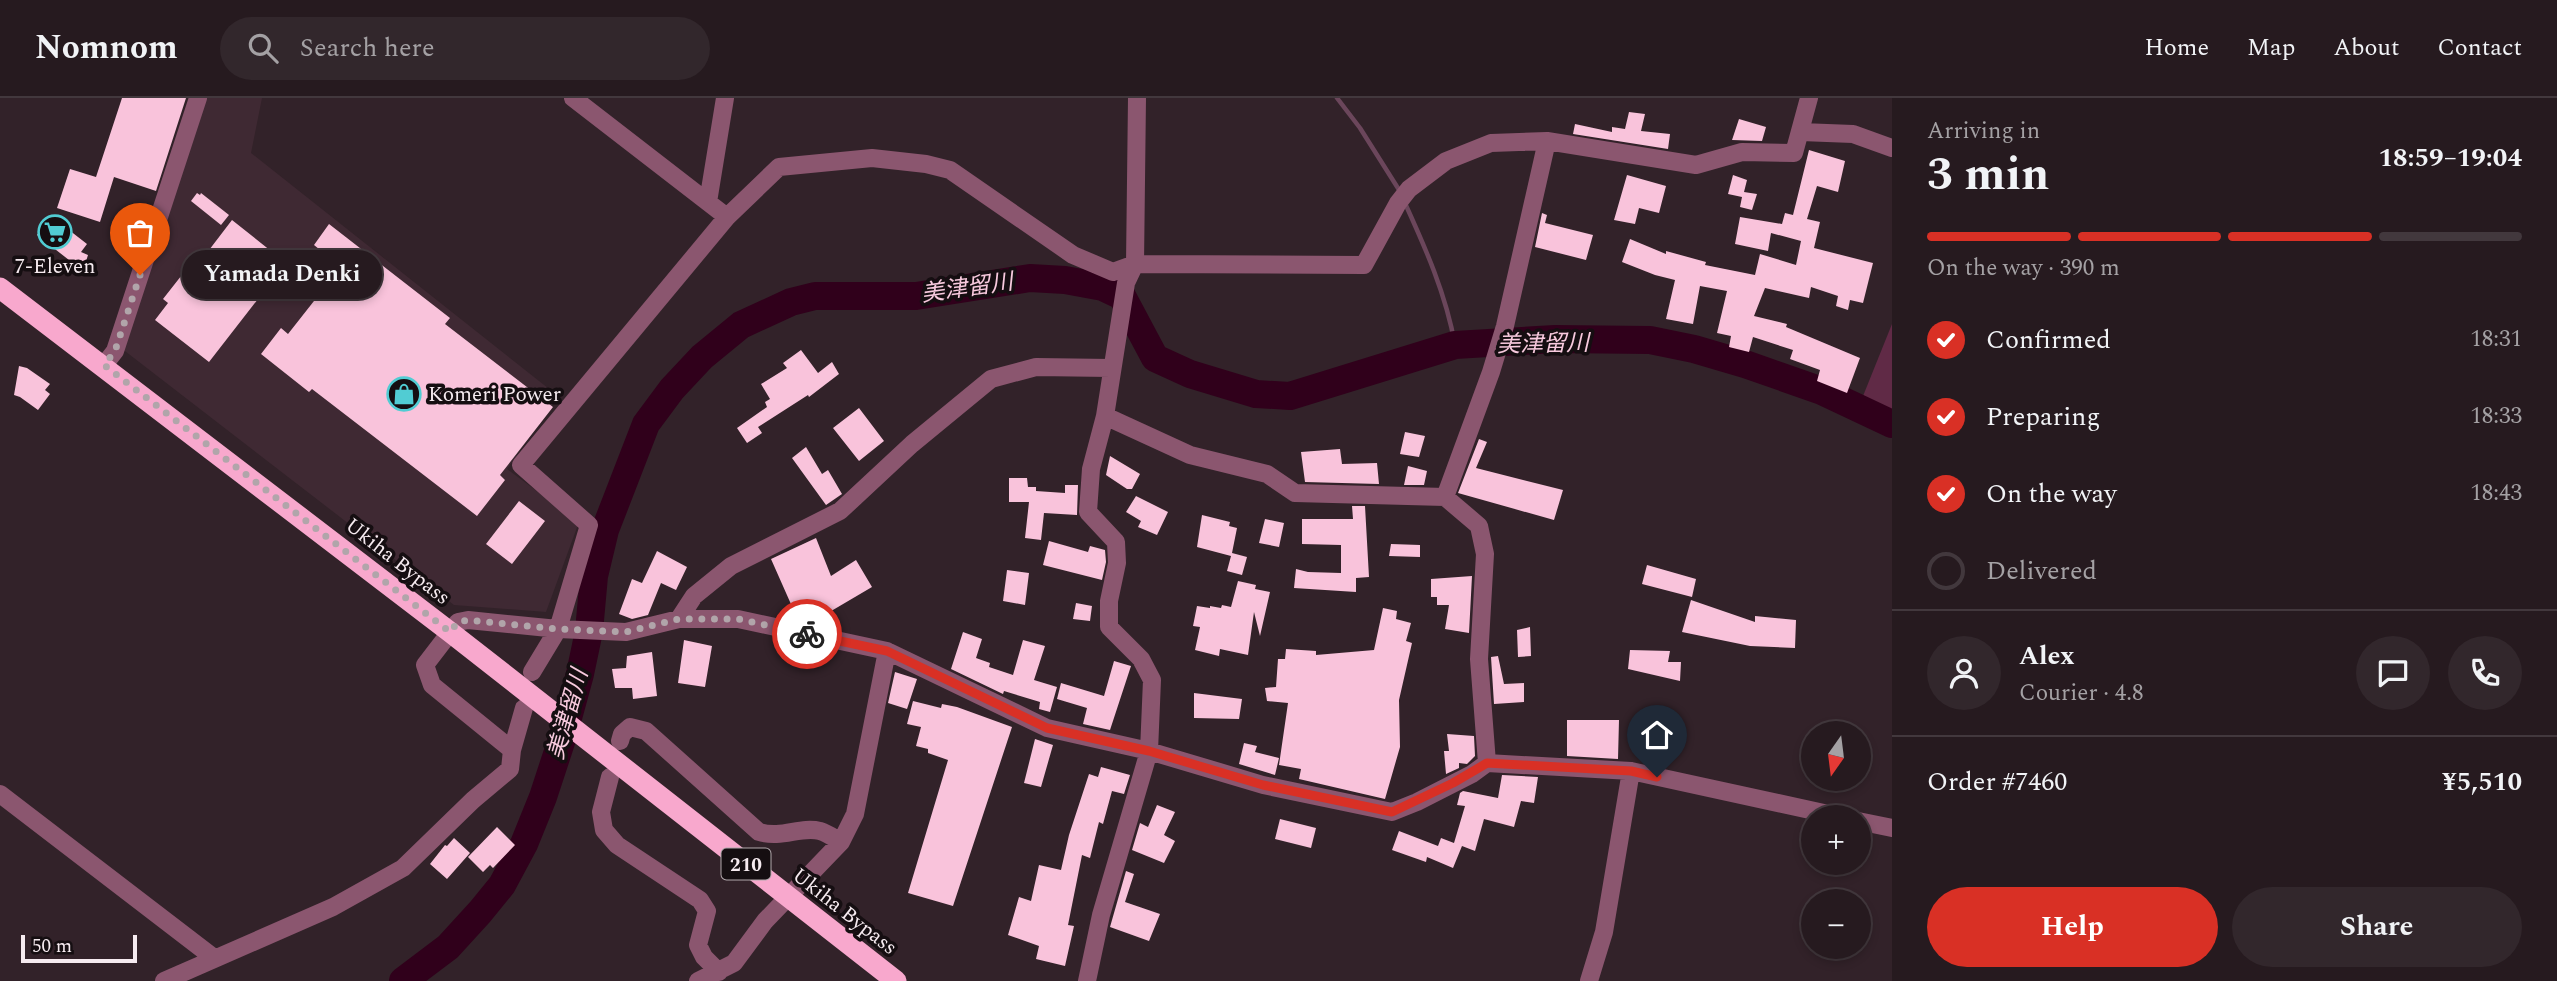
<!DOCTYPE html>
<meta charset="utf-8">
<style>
:root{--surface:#261a1f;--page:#32272c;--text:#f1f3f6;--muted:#a4a1a4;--line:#42383d;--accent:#d93025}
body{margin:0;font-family:Spectral,"Noto Sans JP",serif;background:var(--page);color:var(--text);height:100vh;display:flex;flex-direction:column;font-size:26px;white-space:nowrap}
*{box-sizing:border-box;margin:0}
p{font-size:23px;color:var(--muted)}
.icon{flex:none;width:38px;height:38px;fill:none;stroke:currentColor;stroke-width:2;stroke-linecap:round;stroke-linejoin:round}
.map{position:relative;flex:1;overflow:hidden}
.drawer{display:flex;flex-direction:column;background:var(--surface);width:665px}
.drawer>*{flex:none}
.needle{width:46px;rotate:194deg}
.controls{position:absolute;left:1801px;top:623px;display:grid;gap:14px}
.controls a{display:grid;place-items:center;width:70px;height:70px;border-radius:50%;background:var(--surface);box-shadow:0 4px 10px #0003,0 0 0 2px var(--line);font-size:35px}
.scale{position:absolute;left:21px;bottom:18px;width:116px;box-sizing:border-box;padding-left:7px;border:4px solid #f6ebf0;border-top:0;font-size:19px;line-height:24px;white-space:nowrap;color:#f6ebf0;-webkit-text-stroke:5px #150e11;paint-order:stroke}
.pin{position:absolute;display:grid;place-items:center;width:60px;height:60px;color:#fff;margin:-72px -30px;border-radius:50% 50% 50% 0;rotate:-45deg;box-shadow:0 0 7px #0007}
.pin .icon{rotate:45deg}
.courier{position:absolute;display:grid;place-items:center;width:70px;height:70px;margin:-35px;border:5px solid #d93025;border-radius:50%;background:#fff;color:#222;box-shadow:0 2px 9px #0007}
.bubble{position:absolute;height:49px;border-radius:24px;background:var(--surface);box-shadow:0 4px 10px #0003,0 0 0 2px var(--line);font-size:23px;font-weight:700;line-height:49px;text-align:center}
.summary em{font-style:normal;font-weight:700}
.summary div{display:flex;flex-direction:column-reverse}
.summary{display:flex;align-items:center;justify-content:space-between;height:119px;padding:0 35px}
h1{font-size:46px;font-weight:700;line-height:52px}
.bar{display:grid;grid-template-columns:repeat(4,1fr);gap:10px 7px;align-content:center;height:84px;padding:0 35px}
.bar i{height:9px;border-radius:5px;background:var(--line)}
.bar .current{background:var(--accent)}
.bar p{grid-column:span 4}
.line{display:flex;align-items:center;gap:18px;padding:0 35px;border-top:2px solid var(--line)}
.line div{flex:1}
.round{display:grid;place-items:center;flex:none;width:74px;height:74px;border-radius:37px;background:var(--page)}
ol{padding:0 35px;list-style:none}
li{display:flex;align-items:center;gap:21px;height:77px}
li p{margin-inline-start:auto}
li .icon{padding:7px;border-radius:50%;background:var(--accent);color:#fff;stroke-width:4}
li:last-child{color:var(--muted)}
li i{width:38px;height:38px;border:4px solid var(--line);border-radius:50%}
.primary-button{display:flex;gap:14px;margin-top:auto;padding:14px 35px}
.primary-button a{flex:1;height:80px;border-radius:42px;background:var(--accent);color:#fff;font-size:28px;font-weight:700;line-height:80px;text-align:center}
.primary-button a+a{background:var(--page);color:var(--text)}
header{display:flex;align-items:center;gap:42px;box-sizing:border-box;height:98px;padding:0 35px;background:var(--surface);border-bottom:2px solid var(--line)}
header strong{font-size:33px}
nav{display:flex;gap:38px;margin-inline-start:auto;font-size:24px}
.search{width:490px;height:63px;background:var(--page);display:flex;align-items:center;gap:18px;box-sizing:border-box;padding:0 24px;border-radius:38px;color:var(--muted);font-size:26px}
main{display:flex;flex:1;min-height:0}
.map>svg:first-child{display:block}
.built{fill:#3f2933}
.green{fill:#602a46}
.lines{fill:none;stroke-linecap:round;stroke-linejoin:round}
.stream{stroke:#6b465b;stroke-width:4.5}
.river{stroke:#30001b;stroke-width:28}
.building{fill:#f9c3db}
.minor{stroke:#8b566f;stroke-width:18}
.highway{stroke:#f8a8cd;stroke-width:21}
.done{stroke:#b1a5aa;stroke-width:7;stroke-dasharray:0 12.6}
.route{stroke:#d93025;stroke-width:9}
.labels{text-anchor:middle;stroke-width:7;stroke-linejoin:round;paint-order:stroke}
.shield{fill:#150e11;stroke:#b2a9ad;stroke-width:2}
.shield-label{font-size:19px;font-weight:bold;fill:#f6ebf0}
.poi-label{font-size:21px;fill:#f6ebf0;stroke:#150e11}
.street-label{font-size:21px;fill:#f6ebf0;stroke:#150e11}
.water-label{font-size:23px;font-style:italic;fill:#f8cade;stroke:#150e11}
</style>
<header>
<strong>Nomnom</strong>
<div class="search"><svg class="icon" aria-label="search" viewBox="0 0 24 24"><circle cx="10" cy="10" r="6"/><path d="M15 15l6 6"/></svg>Search here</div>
<nav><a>Home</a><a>Map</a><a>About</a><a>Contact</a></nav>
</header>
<main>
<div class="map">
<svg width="1892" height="883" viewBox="0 0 1892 883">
<rect width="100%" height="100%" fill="#322229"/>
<!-- built -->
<path class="built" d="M206,0h56l-11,55 307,243 -51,73 72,53 -33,90 -92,-7 -333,-257z"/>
<!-- green -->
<path class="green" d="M1892,226v94l-31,-17z"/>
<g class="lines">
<!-- stream -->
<path class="stream" d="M1337,0l23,30 41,65
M1404,103c21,46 42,93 51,144"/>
<!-- river -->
<path class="river" d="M403,883l45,-34 32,-35 22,-27 22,-41 19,-47 20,-61 17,-62 9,-43 5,-55 11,-46 41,-106 26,-35 30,-32 39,-32 50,-23 24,-6h101l114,-18 35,2 38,7 19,9 33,62 35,16 66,20 34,2 165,-51 100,-6 95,1 44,9 51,15 77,27 70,33"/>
</g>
<!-- building -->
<path class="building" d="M122,0h64l-30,93 -42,-14 -14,45 -43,-14 13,-39 26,8z
M1629,14l16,2 -4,17 29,3 -2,15 -95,-15 2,-10 37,8v-5l13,2z
M1739,21l27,8 -4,14 -30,-1z
M1809,52l36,11 -7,31 -21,-6 -10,33 13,3 -6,26 59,15 -10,40 -13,-3 -2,10 -12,-4 2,-10 -27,-9 -2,11 -44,-10 -11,28 33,8 -1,3 74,31 -13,35 -30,-12 3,-11 -30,-11 3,-9 -40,-13 -4,15 -20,-5 2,-11 -14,-3 10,-42 -27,-5 -7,38 -27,-5 9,-39 -20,-5 -33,-13 8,-23 36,15v-3l40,11 -1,3 50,10 5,-21 36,11 5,-24 -30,-8 -3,18 -33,-7 5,-27 42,7 3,-11 8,2z
M1627,77l39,11 -7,27 -20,-5 -4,16 -21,-4z
M1733,77l14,5 -3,12 13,2 -5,16 -12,-3 2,-10 -14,-3z
M197,95l3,2 1,-2 28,22 -8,10 -30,-24z
M1542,115l5,2 -2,8 48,12 -7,25 -51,-13z
M51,118l36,28 -6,8 7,3 -5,16 -46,-36z
M232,122l54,43 -77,99 -54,-42 13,-17 -5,-4 22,-28 5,4z
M329,126l121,94 -5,6 108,83 -53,68 5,5 -28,36 -165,-127 -3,3 -48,-38 20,-26 7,6 37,-47 5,4 16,-20 -32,-26z
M801,252l17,23 14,-11 7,12 -30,23 -1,-2 -50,32 4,6 -15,10 -10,-15 30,-21 -2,-5 5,-3 -9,-15 26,-16 -4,-5z
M19,268l8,2 23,16 -5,6 5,4 -12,16 -18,-13 -6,-2z
M859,310l25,33 -25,20 -26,-33z
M1405,334l20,4 -6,21 -19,-3z
M1479,341l8,3 -11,26 87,22 -9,30 -96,-27z
M806,349l16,27 6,-4 14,24 -16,11 -34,-47z
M1340,351l2,15 35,-1 2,21 -74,-2 -4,-30z
M1110,358l30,18 -8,15h-5l-21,-14z
M1408,368l19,5 -3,14h-20z
M1009,380h18l1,9h8v4l29,2v-8h13l-1,30 -33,-2 -3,27 -16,-2 4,-36h-20z
M1136,398l32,16 -11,23 -19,-8 3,-6 -15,-9z
M519,403l26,20 -33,43 -26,-20z
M1352,408h13l4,71 -13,1v14l-62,-4 2,-19 12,3 33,1v-28l-39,-1v-25h51z
M1202,417l28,7 -1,4 8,2 -5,25 15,4 -5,18 -15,-4 4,-15 -34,-9z
M1265,421l19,4 -5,24 -20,-4z
M816,440l15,38 25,-16 16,27 -51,30 -15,5 -8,-2 -27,-61z
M1049,443l39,11 2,-6 15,4 1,12 -4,18 -59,-15z
M1391,446l29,1v12l-31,-1z
M657,453l30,16 -11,23 -15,-7 -13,32 -16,4 -13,-5 13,-35 10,4z
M1647,467l49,14 -4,18 -50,-13z
M1007,472l22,3 -4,32 -22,-4z
M1472,478l-3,57 -24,-4 4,-24h-12v-8h-6v-18z
M1238,483l18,4 -1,4 15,3 -10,44 -6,-24 -6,43 -28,-6 -1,7 -24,-6 5,-23 -7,-1 4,-20 13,2v-2l11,2 1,-3 9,2z
M1691,502l64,22v-6l41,4 -1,28 -45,-2 -68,-14z
M1076,505l16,3 -2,15 -17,-2z
M1383,510l14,3 -1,8 15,4 -5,18 6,2 -13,57 1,47 -15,52 -86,-20 2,-10 -22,-4 9,-62 -21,-2 -2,-13 11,-1 2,-28h7l1,-10 30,2v4l58,-5z
M1530,529l1,29 -13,1 -1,-27z
M963,534l19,7 -6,19 14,5 -1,4 24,8 10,-35 22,6 -11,34 23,7 -7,25 -11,-3 1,-7 -36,-11 -1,3 -52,-25z
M684,542l28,6 -7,41 -27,-4z
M1630,552l40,1 -2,11h13l-1,19 -52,-12z
M652,554l5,44 -24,3 -1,-11h-17l-3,-19 14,-1 1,-12z
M1498,558l6,28 20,-1v19l-30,2 -3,-47z
M1114,563l17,5 -21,64 -27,-6 4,-16 -30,-9 4,-16 43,13z
M895,574l22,7 -10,30 -19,-6z
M1194,595l48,6 -3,20 -45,-1z
M913,603l28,7 1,-4 15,3 55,20 -59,179 -45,-13 40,-133 -20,-7v-4l-12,-3 5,-19 -14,-3z
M1567,622h52l-1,39 -51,-3z
M1447,636l27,2 1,20 -8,8 -8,-1v5l-13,6 -2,-23h5z
M1035,641l18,6 -12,42 -17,-4z
M1244,645l13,3 -2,6 24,6 -4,17 -36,-11z
M1101,669l29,8 -6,19 -12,-3 -9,33 -4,-2 -9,36 -8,-3 -14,70 6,1 -9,40 -29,-7 3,-13 -31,-11 11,-38 12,4 8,-36 22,5 8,-35 20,-61 9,3z
M1502,677l36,2 -4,26 -13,-2 -7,26 -30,-8 -9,32 -13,-5 -9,22 -26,-11 -1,5 -34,-12 7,-19 39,15 3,-8 13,5 11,-37 -8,-1 3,-12 3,-2 35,7z
M1157,707l18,7 -11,23 11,6 -11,22 -32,-13 8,-27 8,4z
M1280,721l36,9 -5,20 -36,-9z
M497,729l18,18 -22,23 -3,-3 -7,7 -15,-15z
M454,740l16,15 -23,26 -17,-15 15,-19 2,1z
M1126,773l8,3 -9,28 35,12 -11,27 -39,-14z"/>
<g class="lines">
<!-- minor -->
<path class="minor" d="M573,0l154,119
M1801,34l52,2 39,14
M708,104l17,-104
M104,267l11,-14 83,-253
M1105,318l85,39 77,19 28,19 150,4 34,29 6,28 -6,105 8,104
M1445,399l46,-125 14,-46 42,-185
M679,521l15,-23 37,-30 109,-55 72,-67 79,-65 45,-12 75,1
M532,574l26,-43 31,-104 -68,-60 206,-248 52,-50 93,-9 54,6 24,6 123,85 40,17 22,-8 229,1 34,-62 11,-14 37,-28 45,-18 56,-2 149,24 46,-13 52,1 15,-55
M524,610l-12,42 -80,-65 -7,-20 33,-43 10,-2 90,9 68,3 53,-13h59l149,32 160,77 102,23 114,34 129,27 25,-10 55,-28 15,-11 144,8 211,46
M620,643l2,-7 8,-7 16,4 113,101c23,7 41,-6 61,-1 7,2 14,7 21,11
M610,679l-9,35 3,18 13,15 83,55 7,11 -9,34 6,12 15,15
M0,696l214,164
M1858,723l34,7
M164,883l169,-74 70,-39 70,-68 37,-31 2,-19
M698,883l36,-18 31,-42 76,-79 14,-28 32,-163
M1087,883l14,-66 48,-164 3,-71 -11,-21 -32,-32v-26l8,-38 -1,-21 -28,-30 3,-43 14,-53 21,-133 9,-19 2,-166
M1589,883l15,-49 27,-161"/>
<!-- highway -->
<path class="highway" d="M0,190l450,344 446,349"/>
</g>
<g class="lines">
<!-- done -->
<path class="done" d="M140,177l-25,76 -11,14 346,267 8,-10 10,-2 90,9 68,3 53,-13h59l69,15"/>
<!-- route -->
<path class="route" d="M807,536l80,17 160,77 102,23 114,34 129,27 61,-29 34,-20 144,8 26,6"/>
</g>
<!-- icons -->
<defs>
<symbol id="supermarket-ring" viewBox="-11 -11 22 22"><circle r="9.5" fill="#150e11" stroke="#51ccd3" stroke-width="1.5"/><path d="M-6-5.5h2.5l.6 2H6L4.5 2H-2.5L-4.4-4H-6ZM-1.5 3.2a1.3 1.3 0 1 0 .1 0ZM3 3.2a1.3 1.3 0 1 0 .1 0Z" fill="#51ccd3"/></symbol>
<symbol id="shop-ring" viewBox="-11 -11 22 22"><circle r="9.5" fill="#150e11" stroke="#51ccd3" stroke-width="1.5"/><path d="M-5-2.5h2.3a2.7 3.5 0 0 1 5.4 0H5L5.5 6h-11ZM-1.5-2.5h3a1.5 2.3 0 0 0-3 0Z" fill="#51ccd3"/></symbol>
</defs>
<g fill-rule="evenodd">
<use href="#supermarket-ring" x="36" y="115" width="38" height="38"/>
<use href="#shop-ring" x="385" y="277" width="38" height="38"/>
</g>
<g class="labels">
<!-- shield labels -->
<rect class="shield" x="721.5" y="750.5" width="49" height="31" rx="5"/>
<g class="shield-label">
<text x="746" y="773">210</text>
</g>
<!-- poi labels -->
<g class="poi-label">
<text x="55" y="175">7-Eleven</text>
<text x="428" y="303" text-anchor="start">Komeri Power</text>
</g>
<!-- street labels -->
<g class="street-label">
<text transform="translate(398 463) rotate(38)" y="7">Ukiha Bypass</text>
<text transform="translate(845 813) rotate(38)" y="7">Ukiha Bypass</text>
</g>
<!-- water labels -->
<g class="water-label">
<text transform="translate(967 189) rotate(-8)" y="8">美津留川</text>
<text transform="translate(1543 245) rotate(-1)" y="8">美津留川</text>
<text transform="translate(567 616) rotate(-74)" y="8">美津留川</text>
</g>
</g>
</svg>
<div class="controls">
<a><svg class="needle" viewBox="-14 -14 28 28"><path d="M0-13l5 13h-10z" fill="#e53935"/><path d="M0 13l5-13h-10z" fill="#a4a1a4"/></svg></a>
<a>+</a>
<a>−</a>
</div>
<div class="scale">50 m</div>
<div class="pin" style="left:140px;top:177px;background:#ea580c"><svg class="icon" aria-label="bag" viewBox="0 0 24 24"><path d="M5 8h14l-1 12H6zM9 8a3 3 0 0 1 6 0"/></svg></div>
<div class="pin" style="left:1657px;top:679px;background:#1f2937"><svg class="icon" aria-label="home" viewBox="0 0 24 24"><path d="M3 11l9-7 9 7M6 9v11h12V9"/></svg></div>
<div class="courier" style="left:807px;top:536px"><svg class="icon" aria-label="bike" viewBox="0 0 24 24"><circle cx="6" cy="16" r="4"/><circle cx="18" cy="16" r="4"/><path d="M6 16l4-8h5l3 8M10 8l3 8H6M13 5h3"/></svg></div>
<div class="bubble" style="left:182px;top:152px;width:200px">Yamada Denki</div>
</div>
<section class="drawer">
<div class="summary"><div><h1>3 min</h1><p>Arriving in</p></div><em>18:59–19:04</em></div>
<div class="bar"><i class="current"></i><i class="current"></i><i class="current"></i><i></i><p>On the way · 390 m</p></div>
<ol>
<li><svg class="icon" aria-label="check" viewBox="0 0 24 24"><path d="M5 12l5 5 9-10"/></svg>Confirmed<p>18:31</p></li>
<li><svg class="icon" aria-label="check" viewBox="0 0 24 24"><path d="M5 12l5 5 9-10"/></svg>Preparing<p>18:33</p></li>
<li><svg class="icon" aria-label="check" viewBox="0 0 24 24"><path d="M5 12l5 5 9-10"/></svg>On the way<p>18:43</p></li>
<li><i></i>Delivered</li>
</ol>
<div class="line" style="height:126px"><a class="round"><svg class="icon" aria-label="person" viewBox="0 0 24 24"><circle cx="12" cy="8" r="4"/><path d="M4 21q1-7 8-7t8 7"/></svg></a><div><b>Alex</b><p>Courier · 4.8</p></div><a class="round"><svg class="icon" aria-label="chat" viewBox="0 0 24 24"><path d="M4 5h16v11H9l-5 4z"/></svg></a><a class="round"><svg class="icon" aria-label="phone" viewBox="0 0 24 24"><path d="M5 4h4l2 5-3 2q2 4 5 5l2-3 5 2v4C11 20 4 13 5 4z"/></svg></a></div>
<div class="line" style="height:91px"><div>Order #7460</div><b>¥5,510</b></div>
<div class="primary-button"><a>Help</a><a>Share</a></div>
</section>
</main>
